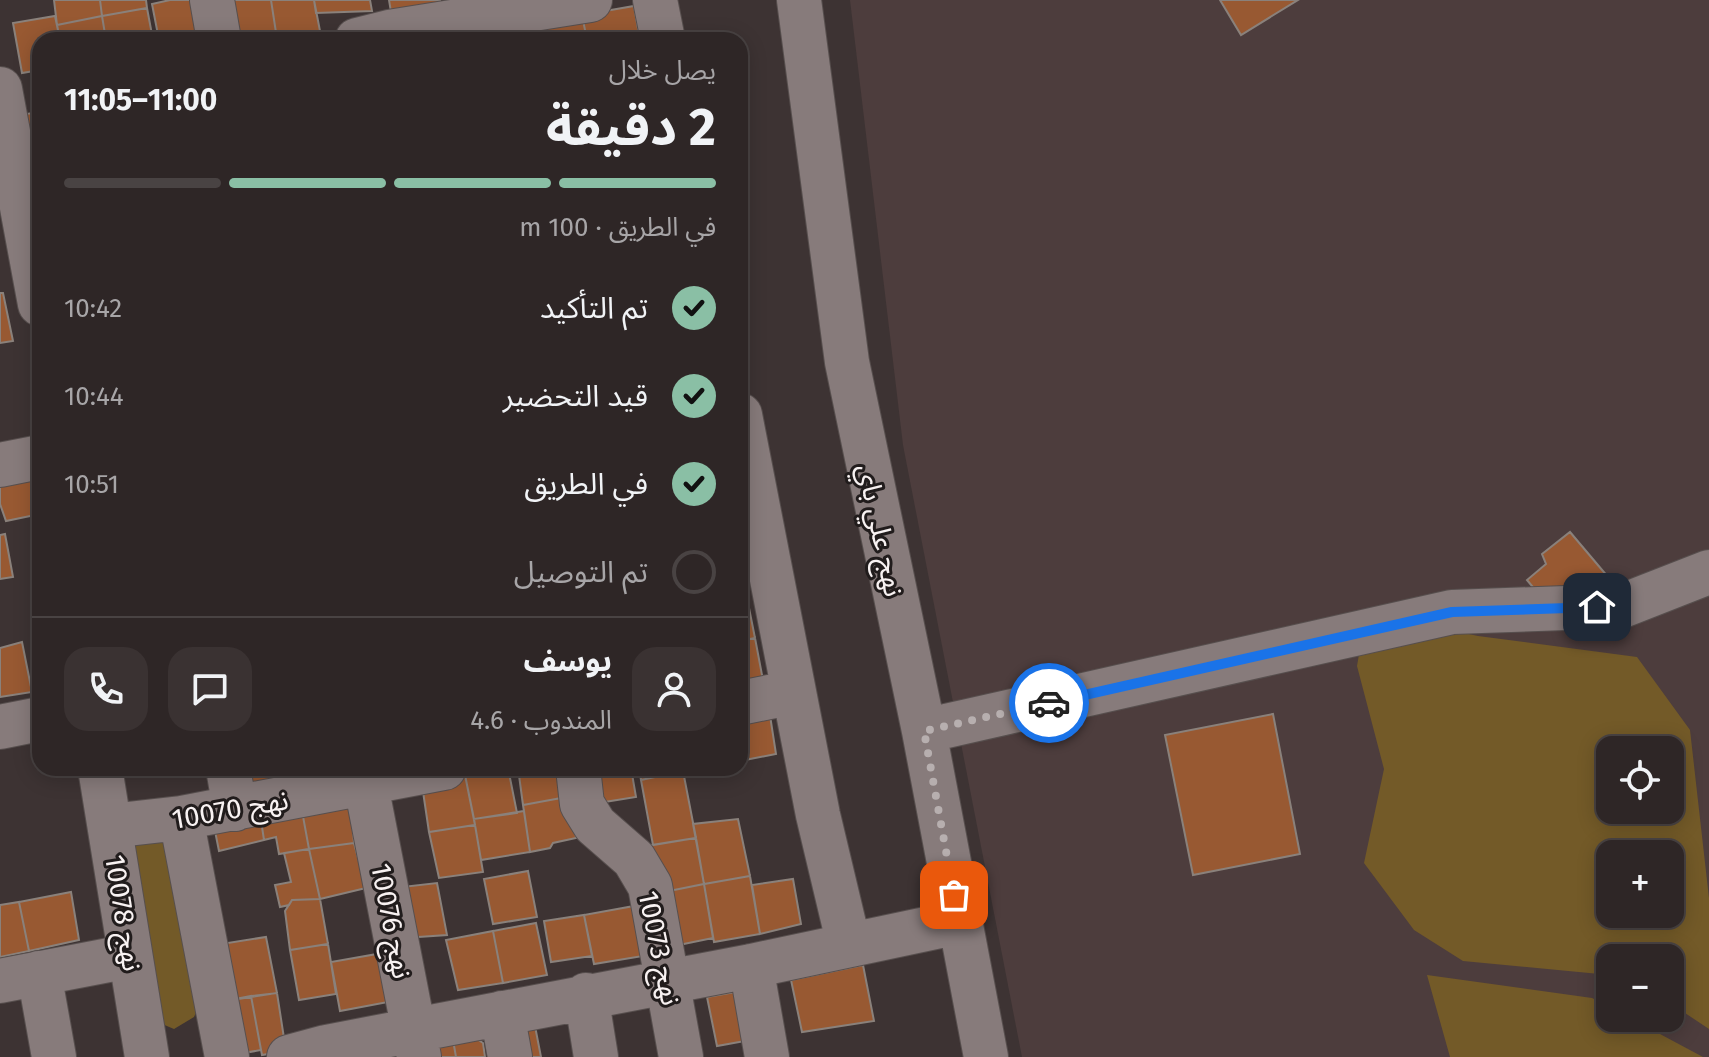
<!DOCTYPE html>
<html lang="ar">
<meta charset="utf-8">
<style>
:root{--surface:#2e2626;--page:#3a3232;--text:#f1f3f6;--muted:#a7a5a7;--line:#494343;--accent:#8abfa5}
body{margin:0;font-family:"Fira Sans","Noto Sans Arabic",sans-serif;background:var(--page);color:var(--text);direction:rtl;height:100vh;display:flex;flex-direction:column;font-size:30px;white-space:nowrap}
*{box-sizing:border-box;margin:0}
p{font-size:26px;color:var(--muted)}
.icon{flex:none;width:44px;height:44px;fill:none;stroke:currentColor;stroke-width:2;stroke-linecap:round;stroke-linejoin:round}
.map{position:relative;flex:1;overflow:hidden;direction:ltr}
.sheet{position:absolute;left:32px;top:32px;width:716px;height:744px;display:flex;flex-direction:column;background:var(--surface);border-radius:24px;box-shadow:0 4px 20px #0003,0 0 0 2px var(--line);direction:rtl}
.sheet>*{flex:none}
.tools{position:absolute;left:1596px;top:736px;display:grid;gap:16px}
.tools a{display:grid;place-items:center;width:88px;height:88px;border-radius:16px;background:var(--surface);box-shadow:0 4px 20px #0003,0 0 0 2px var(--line);font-size:40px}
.pin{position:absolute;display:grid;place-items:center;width:68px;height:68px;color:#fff;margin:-34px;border-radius:16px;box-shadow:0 4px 12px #0006}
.courier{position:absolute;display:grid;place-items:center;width:80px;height:80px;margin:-40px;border:6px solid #1a73e8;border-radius:50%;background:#fff;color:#222;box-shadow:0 2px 10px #0007}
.head em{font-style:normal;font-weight:700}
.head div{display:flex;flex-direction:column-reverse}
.head{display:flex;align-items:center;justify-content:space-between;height:136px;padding:0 32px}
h1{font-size:52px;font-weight:700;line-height:60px}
.bar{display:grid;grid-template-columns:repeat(4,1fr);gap:12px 8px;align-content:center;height:96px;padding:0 32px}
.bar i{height:10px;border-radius:6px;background:var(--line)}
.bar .on{background:var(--accent)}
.bar p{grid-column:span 4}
.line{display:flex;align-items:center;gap:20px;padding:0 32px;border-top:2px solid var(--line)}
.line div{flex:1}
.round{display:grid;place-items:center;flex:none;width:84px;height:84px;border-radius:24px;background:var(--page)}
ol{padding:0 32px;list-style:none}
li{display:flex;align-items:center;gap:24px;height:88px}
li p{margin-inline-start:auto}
li .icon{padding:8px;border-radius:50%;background:var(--accent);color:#111;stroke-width:4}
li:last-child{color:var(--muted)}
li i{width:44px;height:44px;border:4px solid var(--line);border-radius:50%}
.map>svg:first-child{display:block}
.built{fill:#4d3d3d;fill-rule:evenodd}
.green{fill:#735a28;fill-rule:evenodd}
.building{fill:#985932;stroke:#8a817b;stroke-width:2}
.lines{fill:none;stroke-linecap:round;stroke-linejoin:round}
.minor-casing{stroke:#574f4e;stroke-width:46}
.minor{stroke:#877b7b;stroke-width:44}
.done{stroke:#b7afaf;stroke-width:8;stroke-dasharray:0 14.4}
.route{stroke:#1a73e8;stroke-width:10}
.labels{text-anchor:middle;stroke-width:6;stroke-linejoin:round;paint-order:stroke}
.street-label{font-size:28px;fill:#f8f2f2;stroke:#211c1c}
</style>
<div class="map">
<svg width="1709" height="1057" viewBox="0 0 1709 1057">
<rect width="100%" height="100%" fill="#3d3333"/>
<!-- built -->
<path class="built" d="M850,0h859v1057h-687l-119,-612zM1610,750h60v60h-60zM1610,854h60v60h-60zM1610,958h60v60h-60z"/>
<!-- green -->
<path class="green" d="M1413,622l65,14 159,21 53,73 19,168v131l-39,-26v-45h-60v17l-147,-14 -49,-31 -50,-67 20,-94 -27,-103 4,-23zM1610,750h60v60h-60zM1610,854h60v60h-60z
M167,830l31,178 -4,9 -20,12 -19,-8 -30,-189z
M1427,975l165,23 18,9v11h20l73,39h-253z"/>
<!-- building -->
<path class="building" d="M54,0h46l2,16 -45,9z
M100,0h46l1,8 -45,8z
M170,0h31l8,40h-50l-7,-36z
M225,0h46l6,39 -45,1z
M271,0h43l6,31 -43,8z
M314,0h56l2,11 -56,2z
M389,0h51l2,10 -50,8z
M1220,0h78l-57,35z
M634,6l6,34h-53l-5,-25z
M147,8l6,32h-47l-4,-24z
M582,15l5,25h-48l-3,-14z
M55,16l5,24h-20v30l-18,3 -9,-50z
M102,16l4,24h-46l-3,-15z
M40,112v52h-4l-10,-50z
M0,293h3l10,48 -13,2z
M36,475l4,39 -34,7 -6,-17v-22z
M1570,532l38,45 -29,25 -27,8 -25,-30 19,-16 -4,-10z
M5,534l8,43 -13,2v-44z
M745,588l10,50 -15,3v-52z
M755,638l10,53 -25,5v-55z
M22,642l10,50 -32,5v-49z
M769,709l7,45 -36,7v-45z
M1273,714l27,140 -107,21 -28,-140z
M238,768h51l4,16 -50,9z
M471,768h37l9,45 -43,6 -10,-49z
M518,768h50l4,28 -49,9z
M587,768h44l5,29 -44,7z
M639,768h43l1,3 -42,9z
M464,770l11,55 -46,7 -8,-54z
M683,771l13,67 -43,7 -12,-65z
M350,793l4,50 -45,6 -9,-49z
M572,796l4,42 -23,5 -3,5 -20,4 -7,-47z
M300,800l9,49 -30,5 -3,-17 -12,3 -5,-33z
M259,807l5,33 -45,11 -7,-35z
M524,811l6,41 -49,8 -7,-41z
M738,819l12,57 -46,8 -11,-60z
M475,825l8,47 -44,6 -10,-46z
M696,838l8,46 -50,10 -9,-48z
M354,843l12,45 -46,11 -11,-50z
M309,849l11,50 -28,1 -3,5 -9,2 -5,-22 16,-3 -7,-29z
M528,871l9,46 -44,7 -9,-45z
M750,876l10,58 -46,8 -10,-58z
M793,879l8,45 -41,10 -8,-49z
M437,883l10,52 -43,3 -11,-50z
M704,884l9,54 -44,9 -10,-54z
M71,892l8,48 -50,11 -10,-49z
M320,899l8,45 -38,6 -5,-39 7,-11z
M19,902l10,49 -29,6v-52z
M634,906l9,50 -49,8 -10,-49z
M584,915l8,41 -41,6 -7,-41z
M536,923l11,52 -44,8 -10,-52z
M493,931l10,52 -45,7 -12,-50z
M266,937l11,56 -52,8 -10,-56z
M328,944l8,50 -37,6 -9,-50z
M377,954l11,48 -48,9 -9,-49z
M863,965l11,56 -72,11 -11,-52z
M735,992l10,49 -28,5 -10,-49z
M277,993l9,58 -24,4 -11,-59z
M251,996l10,54 -23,4 -13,-53z
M534,1021l7,36h-27l-5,-30z
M474,1037l9,6 2,14h-29l-3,-17z
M453,1040l3,17h-30l-2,-13z"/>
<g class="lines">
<defs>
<path id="minor" d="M212,0l7,40
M655,0l8,40
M799,0l48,362 77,369 62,326
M357,40l32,-8 201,-32
M0,89l40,215
M740,415l78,400 31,130
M0,465l40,-8
M740,703l54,-11
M0,727l40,-8
M924,731l528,-119 170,-6 87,-34
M100,768l47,289
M228,768l7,41
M578,768l4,36 13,21 39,34 16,27 31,171
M366,785l53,272
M181,818l46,239
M110,826l71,-8 263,-50
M751,966l16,91
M39,973l15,84
M0,981l130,-25
M586,995l10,62
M502,1013l8,44
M289,1057l37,-10 425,-81 208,-44"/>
</defs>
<!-- minor casing -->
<use href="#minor" class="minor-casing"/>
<!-- minor -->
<use href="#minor" class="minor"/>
</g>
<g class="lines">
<!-- done -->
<path class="done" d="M954,895l-30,-164 125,-28"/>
<!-- route -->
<path class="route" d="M1049,703l403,-91 145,-5"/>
</g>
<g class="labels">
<!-- street labels -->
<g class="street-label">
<text transform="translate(881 530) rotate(78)" y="10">نهج علي باي</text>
<text transform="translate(230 809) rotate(-10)" y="10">نهج 10070</text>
<text transform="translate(124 913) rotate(81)" y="10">نهج 10078</text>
<text transform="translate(392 921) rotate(79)" y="10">نهج 10076</text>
<text transform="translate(660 948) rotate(78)" y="10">نهج 10073</text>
</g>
</g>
</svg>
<div class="tools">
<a><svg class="icon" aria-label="locate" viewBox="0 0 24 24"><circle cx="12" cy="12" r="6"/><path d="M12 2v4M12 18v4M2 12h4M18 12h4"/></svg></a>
<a>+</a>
<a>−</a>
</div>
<div class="pin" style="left:954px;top:895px;background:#ea580c"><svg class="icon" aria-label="bag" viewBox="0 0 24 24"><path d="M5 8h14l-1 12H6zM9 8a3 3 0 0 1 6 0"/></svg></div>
<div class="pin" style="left:1597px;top:607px;background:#1f2937"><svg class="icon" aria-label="home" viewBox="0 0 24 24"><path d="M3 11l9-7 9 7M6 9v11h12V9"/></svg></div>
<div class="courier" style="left:1049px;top:703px"><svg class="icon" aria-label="car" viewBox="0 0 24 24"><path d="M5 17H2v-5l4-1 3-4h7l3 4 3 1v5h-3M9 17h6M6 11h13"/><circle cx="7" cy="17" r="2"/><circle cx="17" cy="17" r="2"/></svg></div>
<section class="sheet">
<div class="head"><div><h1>2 دقيقة</h1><p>يصل خلال</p></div><em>11:00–11:05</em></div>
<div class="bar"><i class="on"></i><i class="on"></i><i class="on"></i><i></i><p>في الطريق · 100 m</p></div>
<ol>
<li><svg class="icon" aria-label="check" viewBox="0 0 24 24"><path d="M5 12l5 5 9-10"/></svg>تم التأكيد<p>10:42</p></li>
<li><svg class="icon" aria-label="check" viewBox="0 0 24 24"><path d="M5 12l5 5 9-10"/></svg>قيد التحضير<p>10:44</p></li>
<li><svg class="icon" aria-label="check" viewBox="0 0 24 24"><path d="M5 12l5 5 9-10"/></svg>في الطريق<p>10:51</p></li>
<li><i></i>تم التوصيل</li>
</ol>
<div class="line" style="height:144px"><a class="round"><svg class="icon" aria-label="person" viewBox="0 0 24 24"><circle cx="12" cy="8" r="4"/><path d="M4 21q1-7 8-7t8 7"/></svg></a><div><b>يوسف</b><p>المندوب · 4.6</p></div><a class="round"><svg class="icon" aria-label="chat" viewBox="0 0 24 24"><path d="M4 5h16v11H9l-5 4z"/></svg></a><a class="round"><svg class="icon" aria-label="phone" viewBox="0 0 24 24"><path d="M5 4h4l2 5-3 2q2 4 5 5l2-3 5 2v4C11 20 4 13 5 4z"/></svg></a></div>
</section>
</div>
